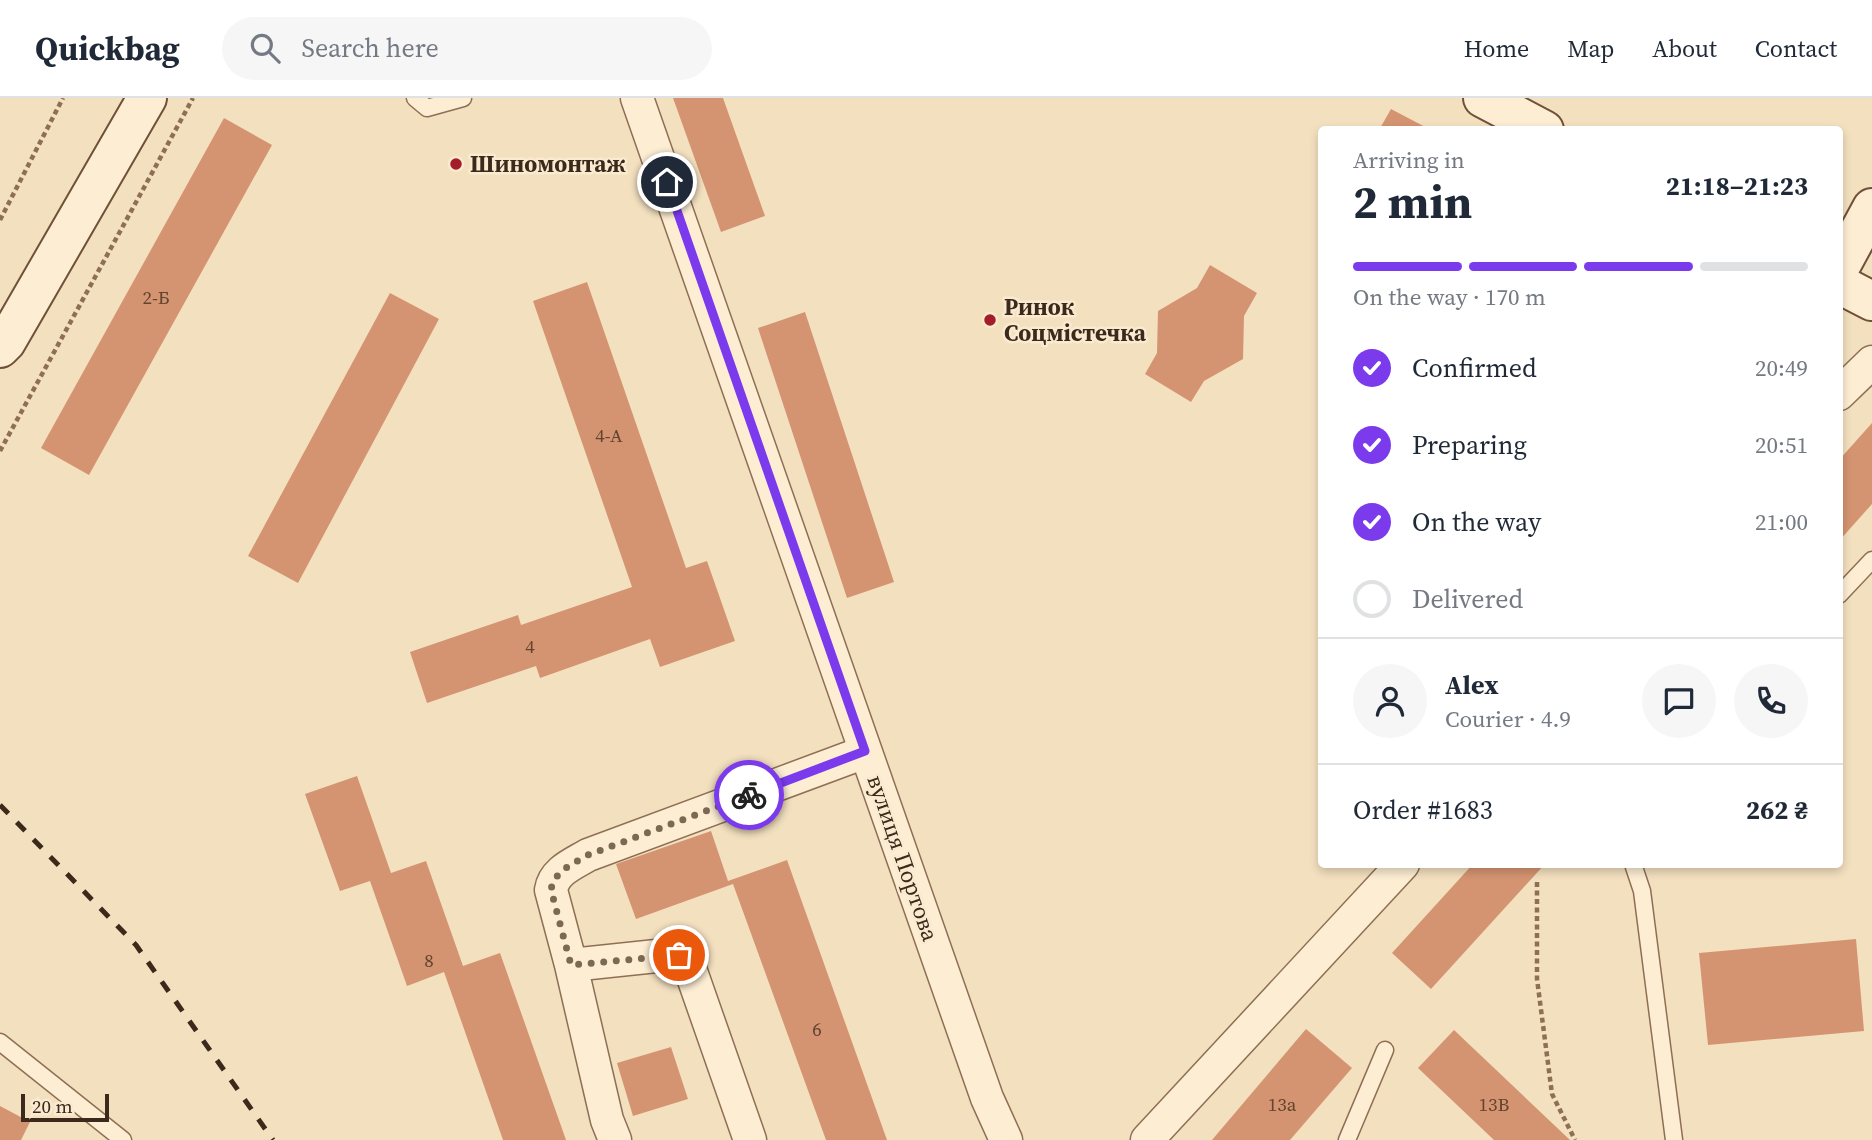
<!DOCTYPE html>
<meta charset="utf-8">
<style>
:root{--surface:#fff;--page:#f6f6f7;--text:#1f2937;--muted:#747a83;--line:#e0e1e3;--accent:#7c3aed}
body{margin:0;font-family:"Source Serif 4",serif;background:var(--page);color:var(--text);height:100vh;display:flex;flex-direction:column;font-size:26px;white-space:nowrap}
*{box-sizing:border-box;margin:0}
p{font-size:23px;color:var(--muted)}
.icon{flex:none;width:38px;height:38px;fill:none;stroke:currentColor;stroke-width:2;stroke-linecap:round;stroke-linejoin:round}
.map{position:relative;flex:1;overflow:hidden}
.side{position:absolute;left:1318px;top:28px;width:525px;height:742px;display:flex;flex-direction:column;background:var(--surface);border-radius:7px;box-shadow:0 4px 10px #0003}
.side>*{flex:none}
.scale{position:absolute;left:21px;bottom:18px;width:88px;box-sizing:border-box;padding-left:7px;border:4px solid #3b291b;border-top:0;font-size:19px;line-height:24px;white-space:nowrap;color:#3b291b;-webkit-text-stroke:5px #f9ead0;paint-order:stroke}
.pin{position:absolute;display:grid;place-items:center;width:60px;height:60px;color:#fff;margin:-30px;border:4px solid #fff;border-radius:50%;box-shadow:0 2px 7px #0007}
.courier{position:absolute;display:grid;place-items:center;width:70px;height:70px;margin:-35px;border:5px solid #7c3aed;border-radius:50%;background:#fff;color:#222;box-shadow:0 2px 9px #0007}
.head em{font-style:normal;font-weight:700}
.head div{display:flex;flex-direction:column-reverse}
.head{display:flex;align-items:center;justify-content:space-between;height:119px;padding:0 35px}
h1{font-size:46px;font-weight:700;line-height:52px}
.bar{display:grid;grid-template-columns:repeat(4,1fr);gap:10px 7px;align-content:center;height:84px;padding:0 35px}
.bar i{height:9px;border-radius:5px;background:var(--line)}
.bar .active{background:var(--accent)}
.bar p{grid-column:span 4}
.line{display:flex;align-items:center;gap:18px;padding:0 35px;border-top:2px solid var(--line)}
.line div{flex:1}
.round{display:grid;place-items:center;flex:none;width:74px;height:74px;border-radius:37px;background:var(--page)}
ol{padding:0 35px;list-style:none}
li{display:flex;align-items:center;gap:21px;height:77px}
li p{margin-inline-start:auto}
li .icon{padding:7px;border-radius:50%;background:var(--accent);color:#fff;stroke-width:4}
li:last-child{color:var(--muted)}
li i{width:38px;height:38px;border:4px solid var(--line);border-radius:50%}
header{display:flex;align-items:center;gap:42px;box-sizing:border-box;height:98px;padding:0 35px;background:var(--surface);border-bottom:2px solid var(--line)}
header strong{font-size:33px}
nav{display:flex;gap:38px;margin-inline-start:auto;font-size:24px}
.search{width:490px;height:63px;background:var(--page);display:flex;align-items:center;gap:18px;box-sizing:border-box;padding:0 24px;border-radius:38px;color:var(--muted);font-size:26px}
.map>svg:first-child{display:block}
.building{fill:#d59471}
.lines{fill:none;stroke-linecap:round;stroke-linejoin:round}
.lane-casing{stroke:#8e6f55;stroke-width:19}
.street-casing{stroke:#8e6f55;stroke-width:35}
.secondary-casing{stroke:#6f5038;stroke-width:42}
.path{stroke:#8e6f55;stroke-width:4.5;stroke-dasharray:5 3.5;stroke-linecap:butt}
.lane{stroke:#fcedd3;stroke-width:16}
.street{stroke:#fcedd3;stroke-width:32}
.secondary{stroke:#fcedd3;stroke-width:38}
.rail{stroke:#3b291b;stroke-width:5;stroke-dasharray:12 12;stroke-linecap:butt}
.done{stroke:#7b6954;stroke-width:7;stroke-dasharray:0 12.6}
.route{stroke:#7c3aed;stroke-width:9}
.poi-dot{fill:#a31e28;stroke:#f9ead0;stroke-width:2.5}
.labels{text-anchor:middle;stroke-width:5;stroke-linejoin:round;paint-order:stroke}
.number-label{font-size:19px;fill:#624430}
.poi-label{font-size:23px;font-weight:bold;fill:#3b291b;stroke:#f9ead0;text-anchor:start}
.street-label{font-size:23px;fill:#3b291b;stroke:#f9ead0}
</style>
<header>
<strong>Quickbag</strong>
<div class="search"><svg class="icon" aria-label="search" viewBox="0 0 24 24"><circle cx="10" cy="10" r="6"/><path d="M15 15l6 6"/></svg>Search here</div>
<nav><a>Home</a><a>Map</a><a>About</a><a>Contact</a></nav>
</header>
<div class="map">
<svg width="1872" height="1042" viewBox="0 0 1872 1042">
<rect width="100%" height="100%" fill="#f3e0bf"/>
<!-- building -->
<path class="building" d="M673,0h50l42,118 -44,16z
M1391,11l40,21h-52z
M224,20l48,27 -183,330 -48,-27z
M1210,167l47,28 -13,23 -1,43 -39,22 -13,21 -46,-28 12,-21 1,-42 39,-23z
M587,184l99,286 21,-7 28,80 -75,26 -10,-28 -110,39 -4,-12 -109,37 -17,-51 108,-37 3,10 111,-38 -99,-286z
M390,195l49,26 -141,264 -50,-27z
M805,214l89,270 -47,16 -89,-270z
M1872,325v81l-33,37v-81z
M357,678l34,97 35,-12 37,105 37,-13 66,187h-63l-59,-168 -37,14 -37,-105 -30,10 -35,-97z
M711,733l17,50 59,-21 100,280h-61l-93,-256 -97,35 -20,-55z
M1473,766h72l-114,125 -39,-36z
M1856,841l8,92 -156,14 -9,-92z
M1306,931l46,39 -62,72h-78z
M1454,932l116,110h-76l-76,-72z
M671,949l17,52 -55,17 -16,-53z
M0,1008l30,16 -9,18h-21z"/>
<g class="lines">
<defs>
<path id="lane" d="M415,0l12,10 36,-10
M1839,497l33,-35
M1633,766l9,27 32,249
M0,944l123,98
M1347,1042l38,-90"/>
<path id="street" d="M637,0l350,1000 19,42
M1839,296l33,-32
M571,867l36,155 8,20
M750,1042l-63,-180 -8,-5h-13l-95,10 -20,-75c3,-19 22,-26 37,-35l277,-103
M1147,1042l256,-276"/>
<path id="secondary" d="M1483,0l61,32
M1839,171l33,-61
M1839,186l33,17
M0,250l6,-6 141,-244"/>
</defs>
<!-- lane casing -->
<use href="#lane" class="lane-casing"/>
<!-- street casing -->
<use href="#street" class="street-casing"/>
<!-- secondary casing -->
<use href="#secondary" class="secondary-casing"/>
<!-- path -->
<path class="path" d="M0,122l63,-122
M0,353l193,-353
M1537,784v97l15,115 23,46"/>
<!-- lane -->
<use href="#lane" class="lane"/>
<!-- street -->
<use href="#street" class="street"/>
<!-- secondary -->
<use href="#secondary" class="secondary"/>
<!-- rail -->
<path class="rail" d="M0,707l136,140 137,195"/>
</g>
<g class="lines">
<!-- done -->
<path class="done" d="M679,857l-108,10 -20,-75c3,-19 22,-26 37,-35l161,-60"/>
<!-- route -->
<path class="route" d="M667,84l198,569 -116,44"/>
</g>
<!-- markers -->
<g class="poi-dot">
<circle cx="456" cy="66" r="7"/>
<circle cx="990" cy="222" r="7"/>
</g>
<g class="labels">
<!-- number labels -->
<g class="number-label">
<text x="156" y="206">2-Б</text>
<text x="609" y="344">4-А</text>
<text x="530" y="555">4</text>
<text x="429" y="869">8</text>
<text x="817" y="938">6</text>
<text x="1282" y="1013">13а</text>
<text x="1494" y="1013">13В</text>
</g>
<!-- poi labels -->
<g class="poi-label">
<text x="470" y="74">Шиномонтаж</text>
<text x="1004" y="217">Ринок<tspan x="1004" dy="26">Соцмістечка</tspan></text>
</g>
<!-- street labels -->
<g class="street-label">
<text transform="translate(903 760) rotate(71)" y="8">вулиця Портова</text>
</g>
</g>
</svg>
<div class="scale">20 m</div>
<div class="pin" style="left:679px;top:857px;background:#ea580c"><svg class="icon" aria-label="bag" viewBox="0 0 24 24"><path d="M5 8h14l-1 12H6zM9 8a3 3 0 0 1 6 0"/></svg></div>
<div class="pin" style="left:667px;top:84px;background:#1f2937"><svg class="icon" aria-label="home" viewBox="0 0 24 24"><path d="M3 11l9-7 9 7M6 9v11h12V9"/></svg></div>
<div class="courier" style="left:749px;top:697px"><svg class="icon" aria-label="bike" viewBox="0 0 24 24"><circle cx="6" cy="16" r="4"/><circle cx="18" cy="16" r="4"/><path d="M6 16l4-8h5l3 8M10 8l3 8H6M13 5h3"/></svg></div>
<section class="side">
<div class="head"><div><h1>2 min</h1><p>Arriving in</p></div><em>21:18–21:23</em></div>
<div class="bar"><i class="active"></i><i class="active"></i><i class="active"></i><i></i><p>On the way · 170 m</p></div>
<ol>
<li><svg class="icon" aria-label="check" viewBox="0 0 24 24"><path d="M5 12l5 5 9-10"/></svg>Confirmed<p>20:49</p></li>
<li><svg class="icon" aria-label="check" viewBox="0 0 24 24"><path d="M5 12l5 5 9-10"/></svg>Preparing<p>20:51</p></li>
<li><svg class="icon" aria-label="check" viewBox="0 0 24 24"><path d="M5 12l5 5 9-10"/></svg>On the way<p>21:00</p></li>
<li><i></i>Delivered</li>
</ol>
<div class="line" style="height:126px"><a class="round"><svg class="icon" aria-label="person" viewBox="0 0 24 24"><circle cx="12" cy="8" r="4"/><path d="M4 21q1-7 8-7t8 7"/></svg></a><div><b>Alex</b><p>Courier · 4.9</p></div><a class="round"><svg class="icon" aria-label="chat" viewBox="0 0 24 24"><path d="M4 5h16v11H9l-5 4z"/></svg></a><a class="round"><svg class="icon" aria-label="phone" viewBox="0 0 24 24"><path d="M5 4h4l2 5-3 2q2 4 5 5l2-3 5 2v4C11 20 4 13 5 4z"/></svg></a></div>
<div class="line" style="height:91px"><div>Order #1683</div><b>262 ₴</b></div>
</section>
</div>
